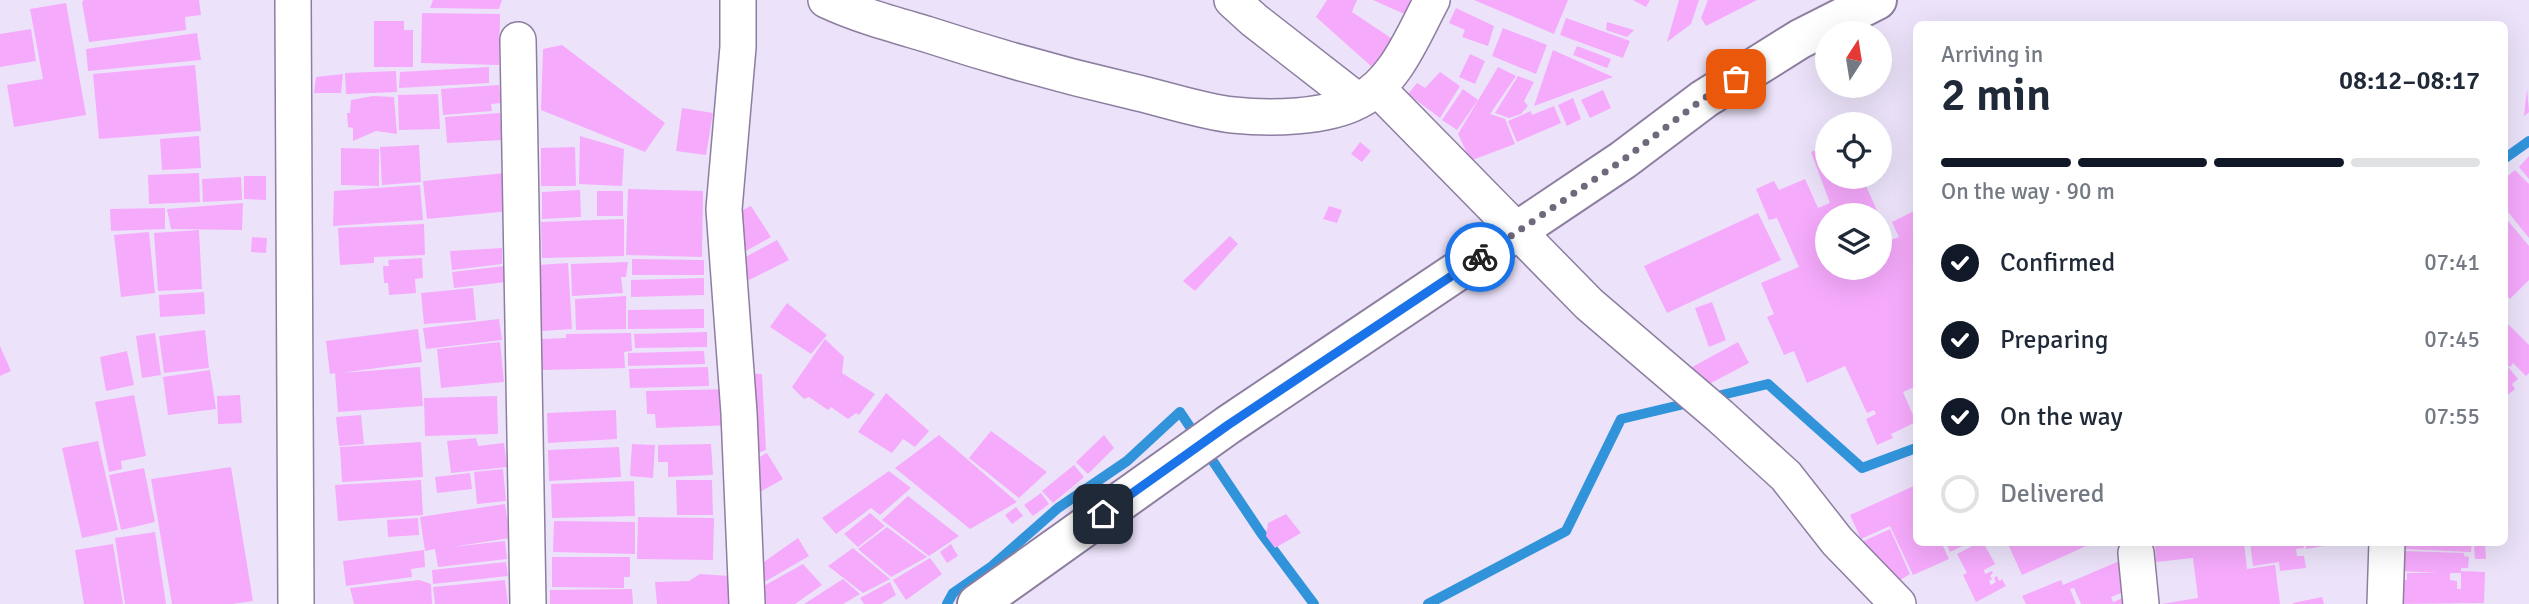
<!DOCTYPE html>
<meta charset="utf-8">
<style>
:root{--surface:#fff;--page:#f2f2f3;--text:#1f2937;--muted:#747a83;--line:#e0e1e3;--accent:#111827}
body{margin:0;font-family:Signika,sans-serif;background:var(--page);color:var(--text);height:100vh;display:flex;flex-direction:column;font-size:26px;white-space:nowrap}
*{box-sizing:border-box;margin:0}
p{font-size:23px;color:var(--muted)}
.icon{flex:none;width:38px;height:38px;fill:none;stroke:currentColor;stroke-width:2;stroke-linecap:round;stroke-linejoin:round}
.map{position:relative;flex:1;overflow:hidden}
.side{position:absolute;left:1913px;top:21px;width:595px;height:525px;display:flex;flex-direction:column;background:var(--surface);border-radius:10px;box-shadow:0 7px 28px #0002}
.side>*{flex:none}
.needle{width:46px;rotate:12deg}
.controls{position:absolute;left:1815px;top:21px;display:grid;gap:14px}
.controls a{display:grid;place-items:center;width:77px;height:77px;border-radius:50%;background:var(--surface);box-shadow:0 7px 28px #0002;font-size:35px}
.pin{position:absolute;display:grid;place-items:center;width:60px;height:60px;color:#fff;margin:-30px;border-radius:14px;box-shadow:0 4px 10px #0006}
.courier{position:absolute;display:grid;place-items:center;width:70px;height:70px;margin:-35px;border:5px solid #1a73e8;border-radius:50%;background:#fff;color:#222;box-shadow:0 2px 9px #0007}
.summary em{font-style:normal;font-weight:600}
.summary div{display:flex;flex-direction:column-reverse}
.summary{display:flex;align-items:center;justify-content:space-between;height:119px;padding:0 28px}
h1{font-size:46px;font-weight:600;line-height:52px}
.bar{display:grid;grid-template-columns:repeat(4,1fr);gap:10px 7px;align-content:center;height:84px;padding:0 28px}
.bar i{height:9px;border-radius:5px;background:var(--line)}
.bar .current{background:var(--accent)}
.bar p{grid-column:span 4}
ol{padding:0 28px;list-style:none}
li{display:flex;align-items:center;gap:21px;height:77px}
li p{margin-inline-start:auto}
li .icon{padding:7px;border-radius:50%;background:var(--accent);color:#fff;stroke-width:4}
li:last-child{color:var(--muted)}
li i{width:38px;height:38px;border:4px solid var(--line);border-radius:50%}
.map>svg:first-child{display:block}
.lines{fill:none;stroke-linecap:round;stroke-linejoin:round}
.stream{stroke:#3194da;stroke-width:10}
.building{fill:#f6aafc}
.street-casing{stroke:#8d7ea0;stroke-width:38}
.secondary-casing{stroke:#8d7ea0;stroke-width:42}
.street{stroke:#fff;stroke-width:35}
.secondary{stroke:#fff;stroke-width:38}
.done{stroke:#70697b;stroke-width:7;stroke-dasharray:0 12.6}
.route{stroke:#1a73e8;stroke-width:9}
</style>
<div class="map">
<svg width="2529" height="604" viewBox="0 0 2529 604">
<rect width="100%" height="100%" fill="#ece3fa"/>
<g class="lines">
<!-- stream -->
<path class="stream" d="M2504,159l25,-18
M1709,398l59,-14 94,84 54,-20
M947,604l6,-11 39,-27 66,-58 69,-47 53,-49 81,121 53,71
M1428,604l138,-73 55,-112 72,-17"/>
</g>
<!-- building -->
<path class="building" d="M84,0h115l2,15 -16,2 1,13 -97,12 -7,-40z
M433,0h69l-3,9 -69,-1z
M1327,0h30l-5,12 45,30 -16,33 -65,-58z
M1373,0h46l-8,17z
M1474,0h94l-14,34z
M1633,0h17l-4,7z
M1679,0h20l-8,24 -24,18z
M1708,0h49l-51,26 -5,-8z
M66,3l20,112 -72,12 -7,-42 36,-6 -13,-70z
M1456,8l38,18 -6,20 -26,-9 3,-7 -16,-7z
M422,13l78,1 -1,51 -78,-2z
M1566,18l64,23 -7,17 -63,-23z
M374,21h30v9h9v37h-39z
M1607,22l27,8 -7,7 -21,-7z
M1503,28l44,17 -11,29 -44,-18z
M31,29l5,32 -36,6v-33z
M197,33l4,27 -113,11 -2,-22z
M562,45l103,78 -20,29 -104,-42 2,-61z
M1577,46l34,13 -4,9 -34,-13z
M1553,50l60,27 -79,29z
M1470,54l15,7 -10,23 -16,-7z
M195,65l6,66 -102,8 -6,-65z
M489,67v16l-90,5 1,-16z
M1498,67l18,9 -26,38 15,5 10,25 -48,18 -7,-9 6,-2 -8,-17z
M396,71l1,21 -51,2 -1,-21z
M1440,72l20,14 -20,32 -32,-24 9,-11 8,5z
M343,74l-2,19h-27l2,-16z
M1518,76l16,6 -10,19 4,5 -7,8 -12,4 -14,-5z
M499,85l2,18 -10,1 1,7 -49,4 -2,-26z
M1463,89l15,11 -21,30 -15,-10z
M2527,89l2,23 -5,4z
M1603,90l8,18 -21,10 -9,-18z
M438,94l2,35 -41,1 -1,-35z
M373,96l21,1 3,37 -21,-3 -23,10v-13l-5,-1 -1,-14h3l1,-13z
M1573,98l8,21 -14,7 -9,-21z
M1554,106l7,17 -44,19 -9,-21 23,-10 1,4z
M682,108l31,5 -7,42 -30,-4z
M500,113l2,27 -55,3 -2,-26z
M199,136l2,32 -39,2 -2,-31z
M580,136l44,13 -2,37 -43,-2z
M1360,142l11,9 -9,11 -11,-8z
M419,145l2,37 -39,3 -2,-38z
M1827,145v32h35l17,38h-52v53h53v-53l11,25 8,-3 -7,-15 24,-12v176l-13,6 13,30 -25,12 2,4 -16,7 -11,-26 10,-5 -2,-4 -7,3 -22,-47 -38,17 -13,-32 -10,4 -17,-38 7,-3 -13,-31 38,-16 -22,-49 -8,2 -13,-31 18,-8 5,9 26,-11 13,29 12,-5 -19,-51z
M575,147l1,39h-35v-38z
M341,148l38,1v37l-38,-1z
M2529,156v23l-10,-12z
M2515,170l14,14v54l-25,-31v-28z
M199,173l1,29 -51,2 -1,-29z
M506,173l4,38 -83,8 -4,-38z
M244,176h22v24l-22,-1z
M241,177l1,23 -39,2 -1,-23z
M420,185l3,35 -90,6 1,-35z
M628,189l75,2 -1,66 -76,-2z
M580,190l1,27 -39,2v-27z
M597,191h26v25h-26z
M243,203l-1,27 -71,-1 -4,-20z
M751,206l20,31 -36,20 -3,-42z
M1329,206l13,4 -5,13 -14,-4z
M165,208v21l-54,2 -1,-22z
M1758,213l23,47 -114,53 -23,-47z
M2504,216l25,30v34l-19,19 -6,-7z
M624,219v37l-82,2 -1,-36z
M424,224l1,31 -51,2v6l-34,2 -2,-37z
M199,230l3,59 -44,2 -4,-58z
M149,232l6,61 -34,4 -7,-62z
M1230,236l8,8 -43,47 -12,-10z
M252,237l15,1 -1,15 -15,-1z
M777,240l12,20 -40,20 -13,-18z
M502,248v16l-50,6 -2,-19z
M422,258l1,20 -8,1 1,14 -27,2 -1,-12h-4l-1,-17h6l-1,-6z
M632,259l72,1v15h-72z
M628,262l-2,15h-5l2,16 -51,3 -1,-32z
M568,263l4,66 -30,2 -4,-66z
M505,266l1,16 -52,6 -2,-16z
M704,278v17l-73,2v-17z
M473,288l3,32 -52,4 -3,-31z
M204,292l1,22 -45,3 -1,-22z
M626,296v33l-50,1 -1,-31z
M1712,302l14,38 -17,7 -14,-39z
M787,303l40,32 -16,19 -41,-27z
M704,309v19l-76,1v-19z
M499,319l3,21 -76,9 -3,-21z
M2504,320l25,25v28l-3,3 -13,-13 -3,4 -6,-4z
M418,329l4,33 -82,11 80,-6 3,39 -85,6 -3,-39 -5,1 -4,-33z
M205,330l4,38 -45,5 -5,-37z
M707,332v15l-72,1 -1,-14z
M155,333l6,42 -19,3 -6,-42z
M631,333l1,18 -8,1 1,16 -83,2v-31l24,-1v-4z
M825,339l19,18 -2,16 33,21 -16,21 -3,-2 -8,6 -17,-12 -3,3 -19,-13 -5,2 -12,-12z
M500,342l4,40 -63,6 -4,-39z
M1738,342l11,21 -53,28 -11,-20z
M0,346l11,25 -11,5z
M127,351l7,34 -28,6 -6,-34z
M704,351l1,13 -77,2v-13z
M708,367l1,19 -79,2 -1,-19z
M2508,367l10,12 -6,5 3,5 -11,9v-29z
M210,370l6,39 -48,6 -5,-38z
M742,373l20,1 4,76 -18,7z
M731,389l2,36 -77,3 -1,-14h-8l-1,-23z
M886,393l43,38 -14,16 -12,-8 -11,14 -34,-21z
M134,395l12,61 -25,5 1,8 -13,3 -14,-70z
M240,395l2,28 -24,1 -1,-28z
M497,396l1,38 -73,2 -1,-38z
M616,410l1,29 -69,4 -1,-30z
M361,415l3,29 -25,2 -3,-29z
M991,431l56,41 -28,26 -50,-40z
M939,435l78,67 -47,27 -75,-61z
M1104,435l10,13 -26,26 -12,-12z
M476,438l2,8 26,-3 3,24 -56,6 -4,-32z
M98,441l20,89 -36,8 -20,-90z
M421,442l2,35 -81,5 -2,-35z
M632,444l23,1 -2,33 -23,-2z
M711,444l2,31 -45,2v-15h-10v-17z
M619,447l2,30 -72,4 -1,-31z
M767,453l16,26 -39,22 -2,-35z
M1074,465l10,12 -31,26 -11,-12z
M231,467l22,134 -21,3h-60l-21,-125z
M144,468l11,54 -34,8 -12,-55z
M503,469l3,32 -29,3 -3,-32z
M889,471l22,17 -31,27 -9,-7 -35,26 -14,-16z
M470,473l2,16 -35,4 -2,-16z
M421,480l2,35 -85,6 -3,-36z
M676,480h36l1,35h-36z
M634,481l1,35 -83,2 -1,-34z
M1916,485v5l-3,2 3,6v12l-2,1 2,6v25h25l8,17 -36,16 -23,-49 -29,13 -11,-24z
M1041,493l8,11 -16,12 -9,-11z
M908,496l51,40 -30,20 -47,-36z
M505,504l5,34 -58,9 53,-6 2,18 -69,8 -3,-18 -10,2 -5,-34z
M1016,507l7,9 -11,8 -7,-9z
M870,513l15,13 -27,21 -14,-13z
M1286,514l15,19 -26,15 -9,-12 2,-13z
M638,517l76,1 -1,42 -76,-1z
M418,518l1,17 -31,2 -1,-17z
M554,521l81,1v32l-82,-2z
M887,527l40,30 -36,20 -33,-28z
M1890,529l20,45 -18,11 -43,-37z
M155,532l11,72h-41l-10,-66z
M798,538l11,18 -53,31 -5,-16z
M1946,542h18l1,3 -15,7z
M1980,542h3l12,22 -11,6 1,4 7,-3 1,2 -3,3 2,3 -3,2 2,4 5,-3 -2,-4 3,-2 2,5 3,-2 4,7 -30,16 -13,-27 4,-2 -10,-19z
M2007,542h88l-73,33z
M2164,542h80l3,27 28,-4 5,39h-119l37,-6 -5,-40 -37,4 -1,-18z
M2250,542h53l1,6 -8,1 1,7h7l2,12 -26,3 -1,-9 -26,4z
M2305,542h31l1,2 -31,5z
M2404,542h68l-1,10 -67,-3z
M113,544l10,60h-39l-9,-54z
M951,544l7,12 -11,7 -7,-11z
M2474,545h11l1,14h-11z
M853,548l37,31 -27,14 -35,-27z
M424,550l1,17 -14,2 1,8 -66,9 -3,-25z
M2402,551l62,2v3l5,1 -1,11h-7v5h-11v7l7,1v8h4v-18l24,1 -1,31 -86,1 3,-24h6v-7h31l-37,-2z
M552,557h78v20h-6v11l-72,-1z
M2129,557l10,29 -28,11 2,5 17,-7 4,9h-53l-7,-16 -4,1 6,15h-50l-4,-8 39,-16 2,5z
M930,558l12,16 -36,26 -13,-20z
M506,562l2,14 -75,8 -1,-14z
M803,564l19,21 -27,19h-40v-13z
M700,574l43,3 2,27h-88l-2,-22 34,-1z
M843,579l17,15 -17,10h-39z
M419,580l12,4 1,20h-78l-4,-16z
M505,580l3,24h-73l-2,-17z
M890,582l6,13 -15,9h-17l-4,-6z
M632,589l1,15h-83v-14z
M2322,597l2,7h-31v-1z"/>
<g class="lines">
<defs>
<path id="street" d="M293,0l3,604
M738,0v47l-14,162 15,204 8,191
M826,0c32,15 66,24 100,34 67,22 135,41 204,57 31,7 73,21 103,24 37,4 93,3 125,-14 38,-19 55,-66 74,-101
M1232,0l22,20 104,81
M518,40l10,564
M1378,89l211,215 131,112 66,60 51,65 61,63
M2136,553l5,51
M2385,604l2,-62"/>
<path id="secondary" d="M977,604l251,-179 395,-265 81,-61 96,-60 77,-39"/>
</defs>
<!-- street casing -->
<use href="#street" class="street-casing"/>
<!-- secondary casing -->
<use href="#secondary" class="secondary-casing"/>
<!-- street -->
<use href="#street" class="street"/>
<!-- secondary -->
<use href="#secondary" class="secondary"/>
</g>
<g class="lines">
<!-- done -->
<path class="done" d="M1480,257l143,-97 80,-61 33,-20"/>
<!-- route -->
<path class="route" d="M1103,514l125,-89 252,-168"/>
</g>
</svg>
<div class="controls">
<a><svg class="needle" viewBox="-14 -14 28 28"><path d="M0-13l5 13h-10z" fill="#e53935"/><path d="M0 13l5-13h-10z" fill="#747a83"/></svg></a>
<a><svg class="icon" aria-label="locate" viewBox="0 0 24 24"><circle cx="12" cy="12" r="6"/><path d="M12 2v4M12 18v4M2 12h4M18 12h4"/></svg></a>
<a><svg class="icon" aria-label="layers" viewBox="0 0 24 24"><path d="M12 4l9 5-9 5-9-5zM3 14l9 5 9-5"/></svg></a>
</div>
<div class="pin" style="left:1736px;top:79px;background:#ea580c"><svg class="icon" aria-label="bag" viewBox="0 0 24 24"><path d="M5 8h14l-1 12H6zM9 8a3 3 0 0 1 6 0"/></svg></div>
<div class="pin" style="left:1103px;top:514px;background:#1f2937"><svg class="icon" aria-label="home" viewBox="0 0 24 24"><path d="M3 11l9-7 9 7M6 9v11h12V9"/></svg></div>
<div class="courier" style="left:1480px;top:257px"><svg class="icon" aria-label="bike" viewBox="0 0 24 24"><circle cx="6" cy="16" r="4"/><circle cx="18" cy="16" r="4"/><path d="M6 16l4-8h5l3 8M10 8l3 8H6M13 5h3"/></svg></div>
<section class="side">
<div class="summary"><div><h1>2 min</h1><p>Arriving in</p></div><em>08:12–08:17</em></div>
<div class="bar"><i class="current"></i><i class="current"></i><i class="current"></i><i></i><p>On the way · 90 m</p></div>
<ol>
<li><svg class="icon" aria-label="check" viewBox="0 0 24 24"><path d="M5 12l5 5 9-10"/></svg>Confirmed<p>07:41</p></li>
<li><svg class="icon" aria-label="check" viewBox="0 0 24 24"><path d="M5 12l5 5 9-10"/></svg>Preparing<p>07:45</p></li>
<li><svg class="icon" aria-label="check" viewBox="0 0 24 24"><path d="M5 12l5 5 9-10"/></svg>On the way<p>07:55</p></li>
<li><i></i>Delivered</li>
</ol>
</section>
</div>
